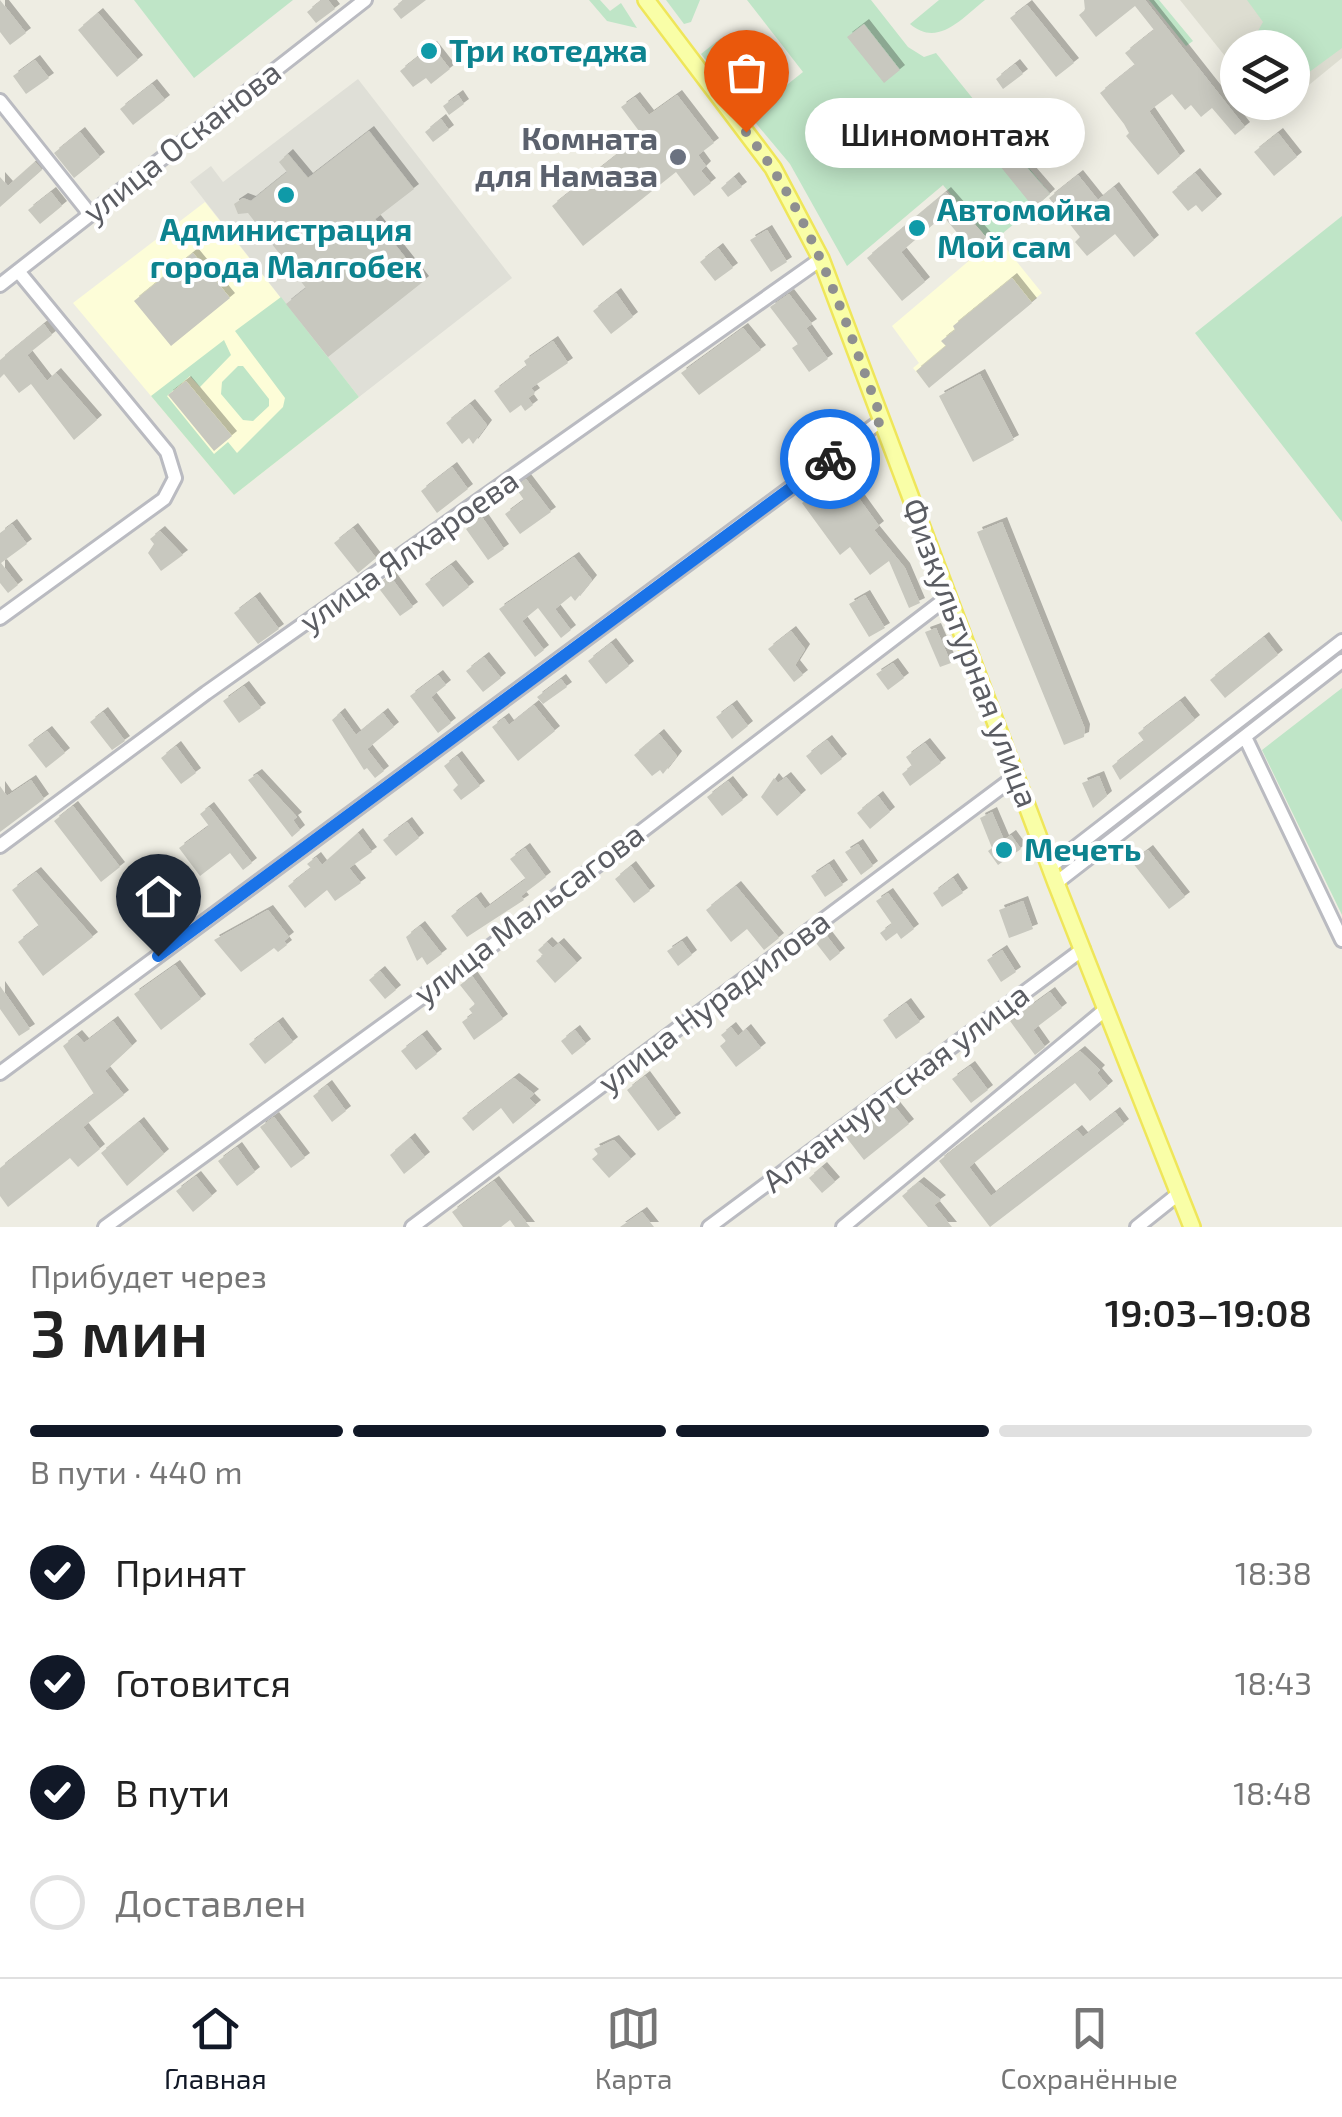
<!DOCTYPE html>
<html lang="ru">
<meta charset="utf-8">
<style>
:root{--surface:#fff;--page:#f2f2f2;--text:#222;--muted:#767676;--line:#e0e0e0;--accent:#111827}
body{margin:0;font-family:"Exo 2",sans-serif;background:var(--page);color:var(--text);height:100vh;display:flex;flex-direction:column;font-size:38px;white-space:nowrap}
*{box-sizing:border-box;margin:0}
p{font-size:32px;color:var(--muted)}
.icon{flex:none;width:55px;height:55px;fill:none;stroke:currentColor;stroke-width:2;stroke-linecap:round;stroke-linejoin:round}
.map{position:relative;height:1227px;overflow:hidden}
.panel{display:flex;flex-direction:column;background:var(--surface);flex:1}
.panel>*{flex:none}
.controls{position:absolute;left:1220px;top:30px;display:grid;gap:20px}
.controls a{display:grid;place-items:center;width:90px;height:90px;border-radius:50%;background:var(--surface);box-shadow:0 5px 25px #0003;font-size:50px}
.pin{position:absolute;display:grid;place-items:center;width:85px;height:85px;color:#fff;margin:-102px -42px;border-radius:50% 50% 50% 0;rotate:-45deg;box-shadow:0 0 10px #0007}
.pin .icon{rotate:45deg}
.courier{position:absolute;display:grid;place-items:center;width:100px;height:100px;margin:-50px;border:8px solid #1a73e8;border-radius:50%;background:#fff;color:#222;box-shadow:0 2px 12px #0007}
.bubble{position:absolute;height:70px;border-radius:35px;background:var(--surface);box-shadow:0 5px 25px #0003;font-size:32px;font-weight:600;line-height:70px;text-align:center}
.head em{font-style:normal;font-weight:600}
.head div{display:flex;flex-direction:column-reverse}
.head{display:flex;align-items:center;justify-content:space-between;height:170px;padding:0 30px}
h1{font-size:65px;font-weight:600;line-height:75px}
.bar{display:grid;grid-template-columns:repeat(4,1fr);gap:15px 10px;align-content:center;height:120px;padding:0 30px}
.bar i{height:12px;border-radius:8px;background:var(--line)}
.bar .active{background:var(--accent)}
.bar p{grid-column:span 4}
ol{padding:0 30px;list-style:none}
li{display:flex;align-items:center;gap:30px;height:110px}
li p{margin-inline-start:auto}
li .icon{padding:10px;border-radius:50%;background:var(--accent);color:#fff;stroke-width:4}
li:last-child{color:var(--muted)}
li i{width:55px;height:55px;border:5px solid var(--line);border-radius:50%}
.menu{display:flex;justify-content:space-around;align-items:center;height:140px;border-top:2px solid var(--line);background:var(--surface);font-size:28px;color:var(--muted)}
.menu a{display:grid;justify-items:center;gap:5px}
.menu .active{color:var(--accent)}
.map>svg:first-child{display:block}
.commercial{fill:#fdfdd8}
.industrial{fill:#dfdfd7}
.education{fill:#ddddd1}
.green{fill:#bfe5c7}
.building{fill:#c8c8bf;filter:url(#shadow)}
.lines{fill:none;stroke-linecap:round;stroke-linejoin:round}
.minor-casing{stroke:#babbc1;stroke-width:18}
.major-casing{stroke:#efe65a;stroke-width:20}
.minor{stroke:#fff;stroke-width:12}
.major{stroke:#f9fea7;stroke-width:15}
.done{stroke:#8e8f90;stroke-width:10;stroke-dasharray:0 18}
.route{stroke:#1a73e8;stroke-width:12}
.culture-dot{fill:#0f9aa8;stroke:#fff;stroke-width:4}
.worship-dot{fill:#6b7280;stroke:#fff;stroke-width:4}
.labels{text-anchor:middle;stroke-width:8;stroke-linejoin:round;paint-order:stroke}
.culture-label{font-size:32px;font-weight:bold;fill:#0d838f;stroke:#fff;text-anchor:start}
.worship-label{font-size:32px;font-weight:bold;fill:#5b616d;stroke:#fff;text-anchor:end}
.street-label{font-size:32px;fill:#5b5d63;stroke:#fff}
</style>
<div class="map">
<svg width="1342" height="1227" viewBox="0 0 1342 1227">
<defs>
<filter id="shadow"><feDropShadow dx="5" dy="-5" stdDeviation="0" flood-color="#0004"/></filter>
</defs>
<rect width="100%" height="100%" fill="#eeede3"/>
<!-- commercial -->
<path class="commercial" d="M205,202l154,195 -125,98 -161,-192z
M997,237l45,56 -113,94 -16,-19 6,-5 -27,-37z"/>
<!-- industrial -->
<path class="industrial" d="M358,79l154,199 -153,119 -169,-215 21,-16 12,16z"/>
<!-- education -->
<path class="education" d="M1180,0h162v58l-49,40 -1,-50h-54l-1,23z"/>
<!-- green -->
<path class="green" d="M134,0h159l-99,78z
M589,0h11l10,11 11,-8 16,25 -30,-7z
M666,0h34l-9,22 -7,2z
M747,0h124l37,47 16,10 12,-4 114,141 -59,49 -48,-58 -96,81 -57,-102 -41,-49 54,-43z
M939,0h46c-23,18 -47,48 -75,24z
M1149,0h10l34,41 -7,5z
M1247,0h95v48l-49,36 -1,-36 -43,-1 14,-25z
M721,38l27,35 -2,16 -11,9 -34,-44z
M1342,216v306l-147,-189z
M281,297l78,100 -125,98 -83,-99 73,-56 7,15 -31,32 -10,-11 -23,20 47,58 14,-12 9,11 46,-46 2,-9 -50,-67z
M238,366h5l26,33v7l-16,15 -10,-1 -22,-26 1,-12z
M1342,688v227l-80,-165z
M1220,741l4,4 -117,92 -3,-4z"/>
<!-- building -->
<path class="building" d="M0,0l26,33 -16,12 -10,-13z
M322,0h6l7,9 -19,14 -9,-11z
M404,0h22l-25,19 -8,-10z
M1084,0h61l100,127 -10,8 -23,-27 -11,9 -10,-12 -6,5 -13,-16 -23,17 31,45 -22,19 -32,-39 3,-3 -5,-9 -24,-31 35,-28 -10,-12 29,-23 -19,-24 -39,31 -17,-22 6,-5z
M1027,5l47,58 -18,14 -46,-59z
M98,13l40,47 -21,17 -39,-47z
M864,24l36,46 -16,13 -37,-46z
M432,46l18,23 -19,15 -5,-6 -13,9 -13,-16z
M35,60l14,18 -23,16 -13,-18z
M1015,64l8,10 -20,15 -7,-10z
M152,84l13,16 -32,25 -13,-16z
M458,95l6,9 -15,11 -6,-9z
M677,95l37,48 -16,12 8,11 -5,5 10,12 -17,13 -18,-24 -93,74 -31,-40 90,-71 -21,-28 14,-10 14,18z
M441,119l8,11 -16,12 -8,-10z
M369,131l45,58 -39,30 49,62 -96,76 -42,-53 20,-16 -58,-75 -10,1 -4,-10 9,-6 8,3 36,-29 -8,-10 9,-8 20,24z
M80,132l20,25 -26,21 -20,-25z
M1278,133l19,24 -23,19 -20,-24z
M1011,149l39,45 -16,14 -38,-47z
M35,162l7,8 -42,37v-30l8,9z
M1195,173l22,26 -15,13 -6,-7 -8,6 -16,-19z
M1078,175l20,25 16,-13 40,53 -20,17 -19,-23 -28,22 -12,-14 5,-5 -31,-39z
M734,177l8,10 -14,10 -7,-9z
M51,192l11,14 -22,18 -12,-14z
M946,192l45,51 -15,12 -33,-39 -42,36 24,30 -23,19 -35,-43z
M767,230l20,32 -16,10 -21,-32z
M718,248l15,20 -18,13 -15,-19z
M193,253l37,45 -59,48 -37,-45z
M1012,278l20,25 -103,85 -13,-17 30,-25 -5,-5 14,-11 -2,-4z
M616,293l17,24 -22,17 -18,-23z
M789,294l23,30 -6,4 22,31 -19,13 -17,-24 6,-4 -28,-37z
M44,324l8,11 -25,20 20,26 9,-8 41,47 -23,20 -43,-56 -12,9 -15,-19 -4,4v-18z
M743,328l18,22 -62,45 -18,-22z
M553,341l15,22 -37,25 4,5 -7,5 5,7 -8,6 -4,-6 -11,8 -16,-22 33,-25 -3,-5z
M980,374l34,66 -41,22 -34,-66z
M186,381l46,55 -18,15 -46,-56z
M470,404l17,21 -14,19 -4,-6 -7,6 -16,-21z
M452,467l16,22 -31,24 -16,-22z
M842,475l37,51 -5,4 31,38 15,35 -11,5 -20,-47 -19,14 -20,-28 -10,8 -38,-52z
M526,479l25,33 -31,22 -15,-20 19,-14 -9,-13z
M482,517l22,32 -16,11 -22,-31z
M1002,522l83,207 -1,8 -20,8 -87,-213z
M12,524l15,20 -26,19 17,22 -10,8 -8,-10v-50z
M353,528l23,30 -18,15 -24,-30z
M160,531l23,24 -22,16 -13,-18 6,-9 -4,-5z
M574,557l18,23 -17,21 -4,-5 -16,13 16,21 -10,8 -23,-30 -16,13 22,29 -9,7 -36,-48z
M451,565l18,22 -26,20 -18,-23z
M390,576l23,31 -13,9 -23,-30z
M865,595l20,33 -16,9 -20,-33z
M255,597l24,32 -21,15 -24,-31z
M936,628l15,35 -11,4 -15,-35z
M791,631l14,18 -10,16 8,10 -9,7 -26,-33z
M1264,637l14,18 -53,43 -15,-18z
M611,643l18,23 -23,18 -18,-23z
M484,657l17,21 -18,14 -17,-21z
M893,663l11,15 -16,12 -12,-16z
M438,675l8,10 -15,12 20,26 -13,10 -28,-37z
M561,679l6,8 -24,17 -6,-7z
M244,686l17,22 -22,15 -16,-22z
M1180,701l15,19 -75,60 -8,-14 32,-25 -6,-8z
M534,705l21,26 -37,30 -26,-34 12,-9 5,7z
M732,705l16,21 -16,13 -16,-22z
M103,712l22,29 -13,9 -22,-28z
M340,713l16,22 27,-22 11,14 -27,22 17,22 -9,7 -8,-10 -3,2 -32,-50z
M47,731l18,22 -19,15 -18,-23z
M659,734l18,22 -14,18 -3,-4 -8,6 -18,-21z
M827,740l15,19 -21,16 -15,-19z
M925,743l16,20 -31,23 -8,-12 10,-8 -6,-9z
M176,746l20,27 -15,11 -20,-26z
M457,756l23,30 -19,14 -8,-10 5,-5 -14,-19z
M257,774l40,43 -4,3 7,10 -8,7 -44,-57z
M1099,776l8,20 -14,12 -11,-25z
M786,777l15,18 -24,21 -16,-19 13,-19 4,5z
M31,780l13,19 -44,33v-46l7,10z
M728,781l15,19 -21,16 -15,-19z
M878,796l12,16 -20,17 -13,-16z
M73,806l47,61 -19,15 -47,-61z
M209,807l43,56 -9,7 -13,-17 -30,23 -21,-28 30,-22 -9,-12z
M992,812l12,28 7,-5 10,14 -23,16 -10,-14 4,-3 -12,-30z
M407,822l12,16 -23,18 -13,-16z
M358,833l14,19 -23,16 12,15 -26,18 -8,-11 -22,18 -17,-22 23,-18 -4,-4 9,-7 6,8z
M858,844l15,22 -12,9 -16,-23z
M525,848l21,29 -25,19 3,4 -57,37 -16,-21 25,-19 9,12 41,-30 -16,-20z
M1148,850l37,47 -16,12 -37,-47z
M829,864l14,21 -18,12 -14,-21z
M631,866l19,25 -16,12 -19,-24z
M36,872l57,65 -50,39 -25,-34 21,-16 -27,-36z
M953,878l10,15 -21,14 -9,-14z
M736,886l43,52 -15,12 -17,-21 -16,13 -25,-32z
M888,893l26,36 -13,10 -4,-6 -11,8 -6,-8 12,-9 -16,-23z
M150,895l17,21 -19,15 -17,-21z
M1023,901l10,28 -24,9 -10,-28z
M268,910l21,27 -5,4 3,4 -9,7 -4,-4 -33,24 -27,-32z
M420,926l22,28 -15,11 -5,-8 -5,4 -11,-24z
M826,935l14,18 -10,8 -14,-18z
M682,941l10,14 -14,11 -11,-15z
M547,942l6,6 6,-5 18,20 -22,20 -19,-22 7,-6 -5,-5z
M1002,950l14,22 -15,10 -14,-22z
M175,965l26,34 -40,31 -27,-36z
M380,971l16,19 -11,9 -16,-19z
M472,976l31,43 -29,21 -12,-18 11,-8 -4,-5 6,-5 -15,-19z
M0,986l30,43 -11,7 -19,-27z
M1050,992l12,16 -29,22 12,17 -10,8 -25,-34z
M906,1003l14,19 -24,17 -13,-19z
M113,1021l19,25 -27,25 19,24 -41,32 17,22 -22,18 -8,-9 -62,49 -8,-11v-28l94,-74 -31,-48 14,-11 7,8z
M278,1022l15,20 -28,22 -16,-20z
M731,1027l7,9 8,-7 15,19 -25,19 -16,-21 6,-5 -5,-6z
M575,1030l11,14 -14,11 -11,-14z
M422,1035l15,19 -21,16 -15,-19z
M1080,1051l20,19 -3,3 11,13 -18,15 -15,-18 -106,84 22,29 86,-66 6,7 32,-25 9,12 -134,103 -51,-66z
M970,1066l18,24 -17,13 -19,-24z
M645,1076l31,42 -18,13 -31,-41z
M514,1078l20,16 -5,4 7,7 -23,19 -12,-16 -28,23 -11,-13z
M327,1085l19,26 -14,11 -19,-26z
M892,1103l17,21 -45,36 -18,-23z
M274,1117l31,41 -14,10 -31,-41z
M139,1122l25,32 -37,32 -26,-33z
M410,1138l15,19 -21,17 -14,-19z
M614,1140l17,19 -22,19 -17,-19 6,-5 -4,-5z
M237,1147l18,25 -18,14 -19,-25z
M822,1167l13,15 -13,11 -13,-15z
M196,1176l16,20 -19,16 -17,-21z
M494,1181l36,46h-15l-5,-7 -9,7h-38l-11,-15z
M919,1182l22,18 -7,5 18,22h-24l-26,-31z
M642,1212l12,15h-34z"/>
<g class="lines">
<defs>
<path id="minor" d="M0,101l90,113
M0,285l365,-285
M0,618l164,-119 11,-21 -8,-26 -149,-181
M1245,737l97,203
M0,846l206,-153 615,-434
M1050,867l292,-226
M1056,883l286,-222
M0,1073l882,-653
M105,1227l372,-270 471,-360
M412,1227l604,-451
M709,1227l374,-278
M843,1227l263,-218
M1137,1227l40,-32"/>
<path id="major" d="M646,0l127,168 48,91 235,624 136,344"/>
</defs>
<!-- minor casing -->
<use href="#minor" class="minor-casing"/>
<!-- major casing -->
<use href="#major" class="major-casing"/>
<!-- minor -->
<use href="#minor" class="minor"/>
<!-- major -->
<use href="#major" class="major"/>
</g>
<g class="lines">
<!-- done -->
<path class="done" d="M746,132c67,84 99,189 136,288l-52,39"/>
<!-- route -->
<path class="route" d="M158,956l672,-497"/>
</g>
<!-- markers -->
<g class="culture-dot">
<circle cx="429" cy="51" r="10"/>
<circle cx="286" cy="195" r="10"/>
<circle cx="917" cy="228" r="10"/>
<circle cx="1004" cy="850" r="10"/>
</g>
<circle class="worship-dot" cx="678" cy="157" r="10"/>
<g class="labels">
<!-- culture labels -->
<g class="culture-label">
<text x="449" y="62">Три котеджа</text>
<text x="937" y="221">Автомойка<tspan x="937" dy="37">Мой сам</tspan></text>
<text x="286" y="241" text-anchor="middle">Администрация<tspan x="286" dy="37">города Малгобек</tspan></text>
<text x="1024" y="861">Мечеть</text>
</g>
<!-- worship labels -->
<g class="worship-label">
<text x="658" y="150">Комната<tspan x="658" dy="37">для Намаза</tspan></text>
</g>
<!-- street labels -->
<g class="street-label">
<text transform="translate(182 142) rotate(-38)" y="11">улица Осканова</text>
<text transform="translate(409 551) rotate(-35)" y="11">улица Ялхароева</text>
<text transform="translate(970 653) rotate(69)" y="11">Физкультурная улица</text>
<text transform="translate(529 914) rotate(-37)" y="11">улица Мальсагова</text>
<text transform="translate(714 1002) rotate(-37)" y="11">улица Нурадилова</text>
<text transform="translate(896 1088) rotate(-37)" y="11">Алханчуртская улица</text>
</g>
</g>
</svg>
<div class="controls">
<a><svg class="icon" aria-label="layers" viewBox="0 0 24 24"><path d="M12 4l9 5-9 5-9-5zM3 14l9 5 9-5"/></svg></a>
</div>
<div class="pin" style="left:746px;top:132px;background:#ea580c"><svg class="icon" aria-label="bag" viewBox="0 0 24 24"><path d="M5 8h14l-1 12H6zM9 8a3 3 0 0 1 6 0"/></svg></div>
<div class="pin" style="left:158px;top:956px;background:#1f2937"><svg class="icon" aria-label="home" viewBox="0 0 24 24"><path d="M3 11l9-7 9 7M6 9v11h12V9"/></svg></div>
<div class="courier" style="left:830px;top:459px"><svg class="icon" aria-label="bike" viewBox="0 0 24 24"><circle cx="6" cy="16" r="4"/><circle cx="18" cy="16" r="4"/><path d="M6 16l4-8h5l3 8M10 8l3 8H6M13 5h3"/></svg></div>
<div class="bubble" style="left:805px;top:98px;width:280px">Шиномонтаж</div>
</div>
<section class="panel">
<div class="head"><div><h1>3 мин</h1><p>Прибудет через</p></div><em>19:03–19:08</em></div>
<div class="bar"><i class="active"></i><i class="active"></i><i class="active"></i><i></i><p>В пути · 440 m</p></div>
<ol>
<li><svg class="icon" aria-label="check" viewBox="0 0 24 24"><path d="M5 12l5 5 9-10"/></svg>Принят<p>18:38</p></li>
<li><svg class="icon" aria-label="check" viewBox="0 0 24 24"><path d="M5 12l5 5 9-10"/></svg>Готовится<p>18:43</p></li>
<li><svg class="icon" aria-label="check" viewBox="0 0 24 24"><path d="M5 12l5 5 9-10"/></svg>В пути<p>18:48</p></li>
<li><i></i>Доставлен</li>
</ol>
</section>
<nav class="menu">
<a class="active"><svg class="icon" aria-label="home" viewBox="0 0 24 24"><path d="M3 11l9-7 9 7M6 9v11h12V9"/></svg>Главная</a>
<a><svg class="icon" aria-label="map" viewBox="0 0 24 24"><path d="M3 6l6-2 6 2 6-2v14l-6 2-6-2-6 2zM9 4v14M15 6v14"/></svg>Карта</a>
<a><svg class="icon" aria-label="saved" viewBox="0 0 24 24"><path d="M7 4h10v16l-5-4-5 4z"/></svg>Сохранённые</a>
</nav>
